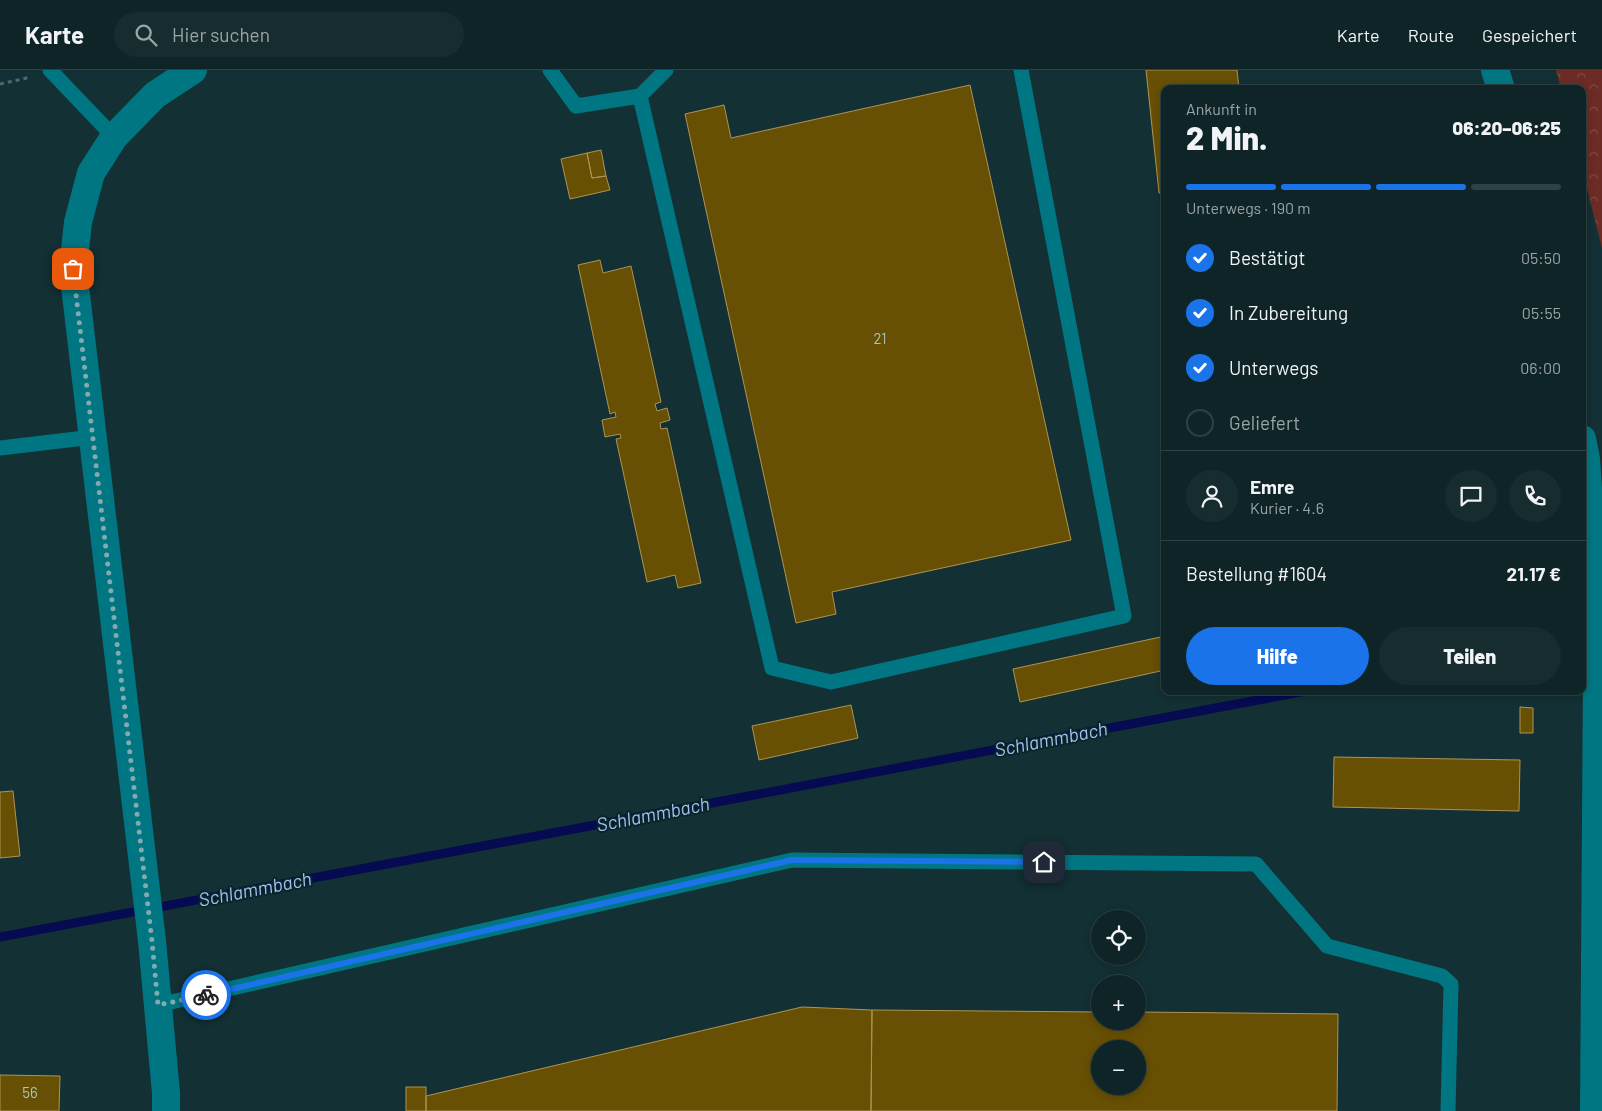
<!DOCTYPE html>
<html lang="de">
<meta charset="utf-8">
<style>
:root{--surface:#0e2427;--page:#172c2f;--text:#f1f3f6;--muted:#9ba4a7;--line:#2e4144;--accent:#1a73e8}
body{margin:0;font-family:Barlow,sans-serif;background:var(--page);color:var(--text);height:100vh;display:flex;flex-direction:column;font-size:19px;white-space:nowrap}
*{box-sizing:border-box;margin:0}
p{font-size:16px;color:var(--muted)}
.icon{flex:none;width:28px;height:28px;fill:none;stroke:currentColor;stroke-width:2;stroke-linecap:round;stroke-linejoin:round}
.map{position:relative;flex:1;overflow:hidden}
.sheet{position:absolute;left:1161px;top:15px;width:425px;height:610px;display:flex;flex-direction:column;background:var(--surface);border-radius:10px;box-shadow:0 2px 8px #0003,0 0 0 1px var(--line)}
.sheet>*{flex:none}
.controls{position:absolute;left:1091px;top:840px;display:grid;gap:10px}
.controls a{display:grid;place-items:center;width:55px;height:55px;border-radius:50%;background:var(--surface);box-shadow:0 2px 8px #0003,0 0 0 1px var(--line);font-size:25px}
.pin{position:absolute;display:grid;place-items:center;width:42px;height:42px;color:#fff;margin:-21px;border-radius:10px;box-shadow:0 2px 8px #0006}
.courier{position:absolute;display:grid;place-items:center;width:50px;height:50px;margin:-25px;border:4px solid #1a73e8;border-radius:50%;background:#fff;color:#222;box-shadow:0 1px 6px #0007}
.overview em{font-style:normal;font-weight:800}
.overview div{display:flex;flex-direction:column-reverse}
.overview{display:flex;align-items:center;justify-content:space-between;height:85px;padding:0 25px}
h1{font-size:32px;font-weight:800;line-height:38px}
.bar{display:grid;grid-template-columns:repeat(4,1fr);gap:8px 5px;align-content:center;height:60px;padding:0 25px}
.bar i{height:6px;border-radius:4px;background:var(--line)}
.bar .on{background:var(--accent)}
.bar p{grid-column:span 4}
.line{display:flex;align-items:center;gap:12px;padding:0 25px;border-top:1px solid var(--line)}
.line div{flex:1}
.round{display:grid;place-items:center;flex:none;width:52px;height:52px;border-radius:26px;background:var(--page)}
ol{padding:0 25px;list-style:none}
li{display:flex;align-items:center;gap:15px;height:55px}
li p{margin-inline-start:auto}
li .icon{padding:5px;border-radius:50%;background:var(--accent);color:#fff;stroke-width:4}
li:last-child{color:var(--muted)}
li i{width:28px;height:28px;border:2px solid var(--line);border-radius:50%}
.cta{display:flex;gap:10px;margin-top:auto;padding:10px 25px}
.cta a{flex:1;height:58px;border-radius:30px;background:var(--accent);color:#fff;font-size:20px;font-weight:800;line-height:58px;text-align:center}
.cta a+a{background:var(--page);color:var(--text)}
header{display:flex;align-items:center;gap:30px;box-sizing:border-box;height:70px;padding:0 25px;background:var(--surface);border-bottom:1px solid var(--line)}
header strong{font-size:24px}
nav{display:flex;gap:28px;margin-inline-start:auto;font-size:18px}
.search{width:350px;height:45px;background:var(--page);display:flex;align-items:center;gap:12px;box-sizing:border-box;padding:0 18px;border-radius:28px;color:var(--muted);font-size:19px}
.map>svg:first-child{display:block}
.forest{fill:url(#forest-crowns)}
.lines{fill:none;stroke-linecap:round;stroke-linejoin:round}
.stream{stroke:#050a51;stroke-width:9}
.building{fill:#674f03;stroke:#ae9454;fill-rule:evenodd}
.path{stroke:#4a6c70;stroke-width:3;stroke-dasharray:4 4;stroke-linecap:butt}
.lane{stroke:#007682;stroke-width:15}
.street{stroke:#007682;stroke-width:28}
.done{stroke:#84aaaf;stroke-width:5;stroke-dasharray:0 9}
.route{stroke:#1a73e8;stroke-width:6}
.labels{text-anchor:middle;stroke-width:4;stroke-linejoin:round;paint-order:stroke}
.number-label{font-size:15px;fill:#aac4b6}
.water-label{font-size:19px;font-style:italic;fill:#a9bdef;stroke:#08262a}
</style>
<header>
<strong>Karte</strong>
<div class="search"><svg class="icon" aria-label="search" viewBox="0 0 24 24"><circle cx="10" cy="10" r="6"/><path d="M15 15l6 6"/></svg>Hier suchen</div>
<nav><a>Karte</a><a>Route</a><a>Gespeichert</a></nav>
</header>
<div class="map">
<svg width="1602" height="1041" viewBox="0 0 1602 1041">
<defs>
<pattern id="forest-crowns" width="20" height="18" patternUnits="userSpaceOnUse" patternTransform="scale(1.25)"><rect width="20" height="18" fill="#6c2b25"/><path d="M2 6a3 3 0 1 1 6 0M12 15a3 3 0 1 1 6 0" fill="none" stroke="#7f4a45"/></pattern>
</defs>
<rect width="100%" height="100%" fill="#133034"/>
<!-- forest -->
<path class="forest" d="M1556,0h46v178l-19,-75 -1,-84h-21z"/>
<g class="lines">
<!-- stream -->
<path class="stream" d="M0,867l1306,-246"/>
</g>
<!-- building -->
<path class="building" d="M1146,0h91l2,19h-74v103l-6,1z
M970,15l101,455 -239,52 4,22 -40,9 -111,-509 39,-9 7,33z
M601,80l5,26 -14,2 -5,-25z
M587,83l5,25 14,-2 4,14 -40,9 -9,-40z
M600,190l3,13 28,-7 30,136 -6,2 2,7 10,-3 3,12 -10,3 1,6 6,-1 34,155 -23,5 -3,-13 -28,7 -31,-143 5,-1 -1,-4 -15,3 -3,-17 14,-3 -1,-5 -5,2 -32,-149z
M1165,566v34l-145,32 -7,-33z
M851,635l7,33 -99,22 -7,-34z
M1520,637l13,1v25h-13z
M1334,687l186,3 -1,51 -186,-4z
M13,721l7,65 -20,2v-66z
M802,937l70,3 -1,101h-445v-15z
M872,940l228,2v9h38v-9l200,2 -1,97h-466zM1100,979h38v37h-38z
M0,1005l60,1 -1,35h-59z
M406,1017h20v24h-20z"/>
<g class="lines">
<!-- path -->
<path class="path" d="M0,14l31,-7"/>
<!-- lane -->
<path class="lane" d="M50,0l64,67
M550,0l26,36 64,-10 26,-26
M640,26l132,572 59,14 293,-66 -103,-546
M0,378l93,-11
M158,935l634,-145 464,4 71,82 115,30 9,8 -3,127"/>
<!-- street -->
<path class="street" d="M1495,0l6,19
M1582,369l4,20 10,147 1,68 -3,437
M166,1041v-18l-14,-152 -79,-672 5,-47 13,-49 23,-36 41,-42 38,-25"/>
</g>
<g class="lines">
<!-- done -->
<path class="done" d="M73,199l79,672 6,64 48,-10"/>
<!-- route -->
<path class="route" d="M206,925l586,-135 252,2"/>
</g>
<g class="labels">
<!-- number labels -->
<g class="number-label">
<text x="880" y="274">21</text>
<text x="30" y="1028">56</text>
</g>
<!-- water labels -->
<g class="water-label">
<text transform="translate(1051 669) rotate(-11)" y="7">Schlammbach</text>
<text transform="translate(653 744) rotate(-11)" y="7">Schlammbach</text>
<text transform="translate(255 819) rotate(-11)" y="7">Schlammbach</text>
</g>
</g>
</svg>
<div class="controls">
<a><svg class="icon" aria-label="locate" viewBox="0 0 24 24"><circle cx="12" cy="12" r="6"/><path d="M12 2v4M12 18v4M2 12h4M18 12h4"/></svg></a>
<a>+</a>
<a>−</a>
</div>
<div class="pin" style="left:73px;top:199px;background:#ea580c"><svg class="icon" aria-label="bag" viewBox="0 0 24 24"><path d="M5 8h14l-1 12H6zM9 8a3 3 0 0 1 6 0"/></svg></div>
<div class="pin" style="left:1044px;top:792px;background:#1f2937"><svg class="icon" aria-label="home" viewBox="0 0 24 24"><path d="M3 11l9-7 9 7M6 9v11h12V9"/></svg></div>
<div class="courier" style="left:206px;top:925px"><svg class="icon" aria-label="bike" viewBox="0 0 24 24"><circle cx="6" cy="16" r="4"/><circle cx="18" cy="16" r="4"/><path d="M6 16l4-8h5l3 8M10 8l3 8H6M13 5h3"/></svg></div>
<section class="sheet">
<div class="overview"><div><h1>2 Min.</h1><p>Ankunft in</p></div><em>06:20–06:25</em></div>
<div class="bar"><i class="on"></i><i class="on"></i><i class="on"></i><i></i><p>Unterwegs · 190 m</p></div>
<ol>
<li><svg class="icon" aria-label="check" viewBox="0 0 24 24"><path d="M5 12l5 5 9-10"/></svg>Bestätigt<p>05:50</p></li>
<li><svg class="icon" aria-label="check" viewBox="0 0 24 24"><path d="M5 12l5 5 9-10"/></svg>In Zubereitung<p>05:55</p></li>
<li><svg class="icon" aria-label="check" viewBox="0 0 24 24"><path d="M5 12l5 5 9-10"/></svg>Unterwegs<p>06:00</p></li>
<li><i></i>Geliefert</li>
</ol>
<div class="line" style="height:90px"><a class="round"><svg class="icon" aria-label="person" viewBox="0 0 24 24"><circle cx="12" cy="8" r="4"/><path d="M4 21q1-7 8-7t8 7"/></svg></a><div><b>Emre</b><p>Kurier · 4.6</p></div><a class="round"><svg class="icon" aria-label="chat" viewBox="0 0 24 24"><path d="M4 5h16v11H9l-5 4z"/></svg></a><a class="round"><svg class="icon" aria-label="phone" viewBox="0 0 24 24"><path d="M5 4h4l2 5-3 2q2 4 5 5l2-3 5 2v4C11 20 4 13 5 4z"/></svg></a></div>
<div class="line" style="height:65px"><div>Bestellung #1604</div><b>21.17 €</b></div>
<div class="cta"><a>Hilfe</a><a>Teilen</a></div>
</section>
</div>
